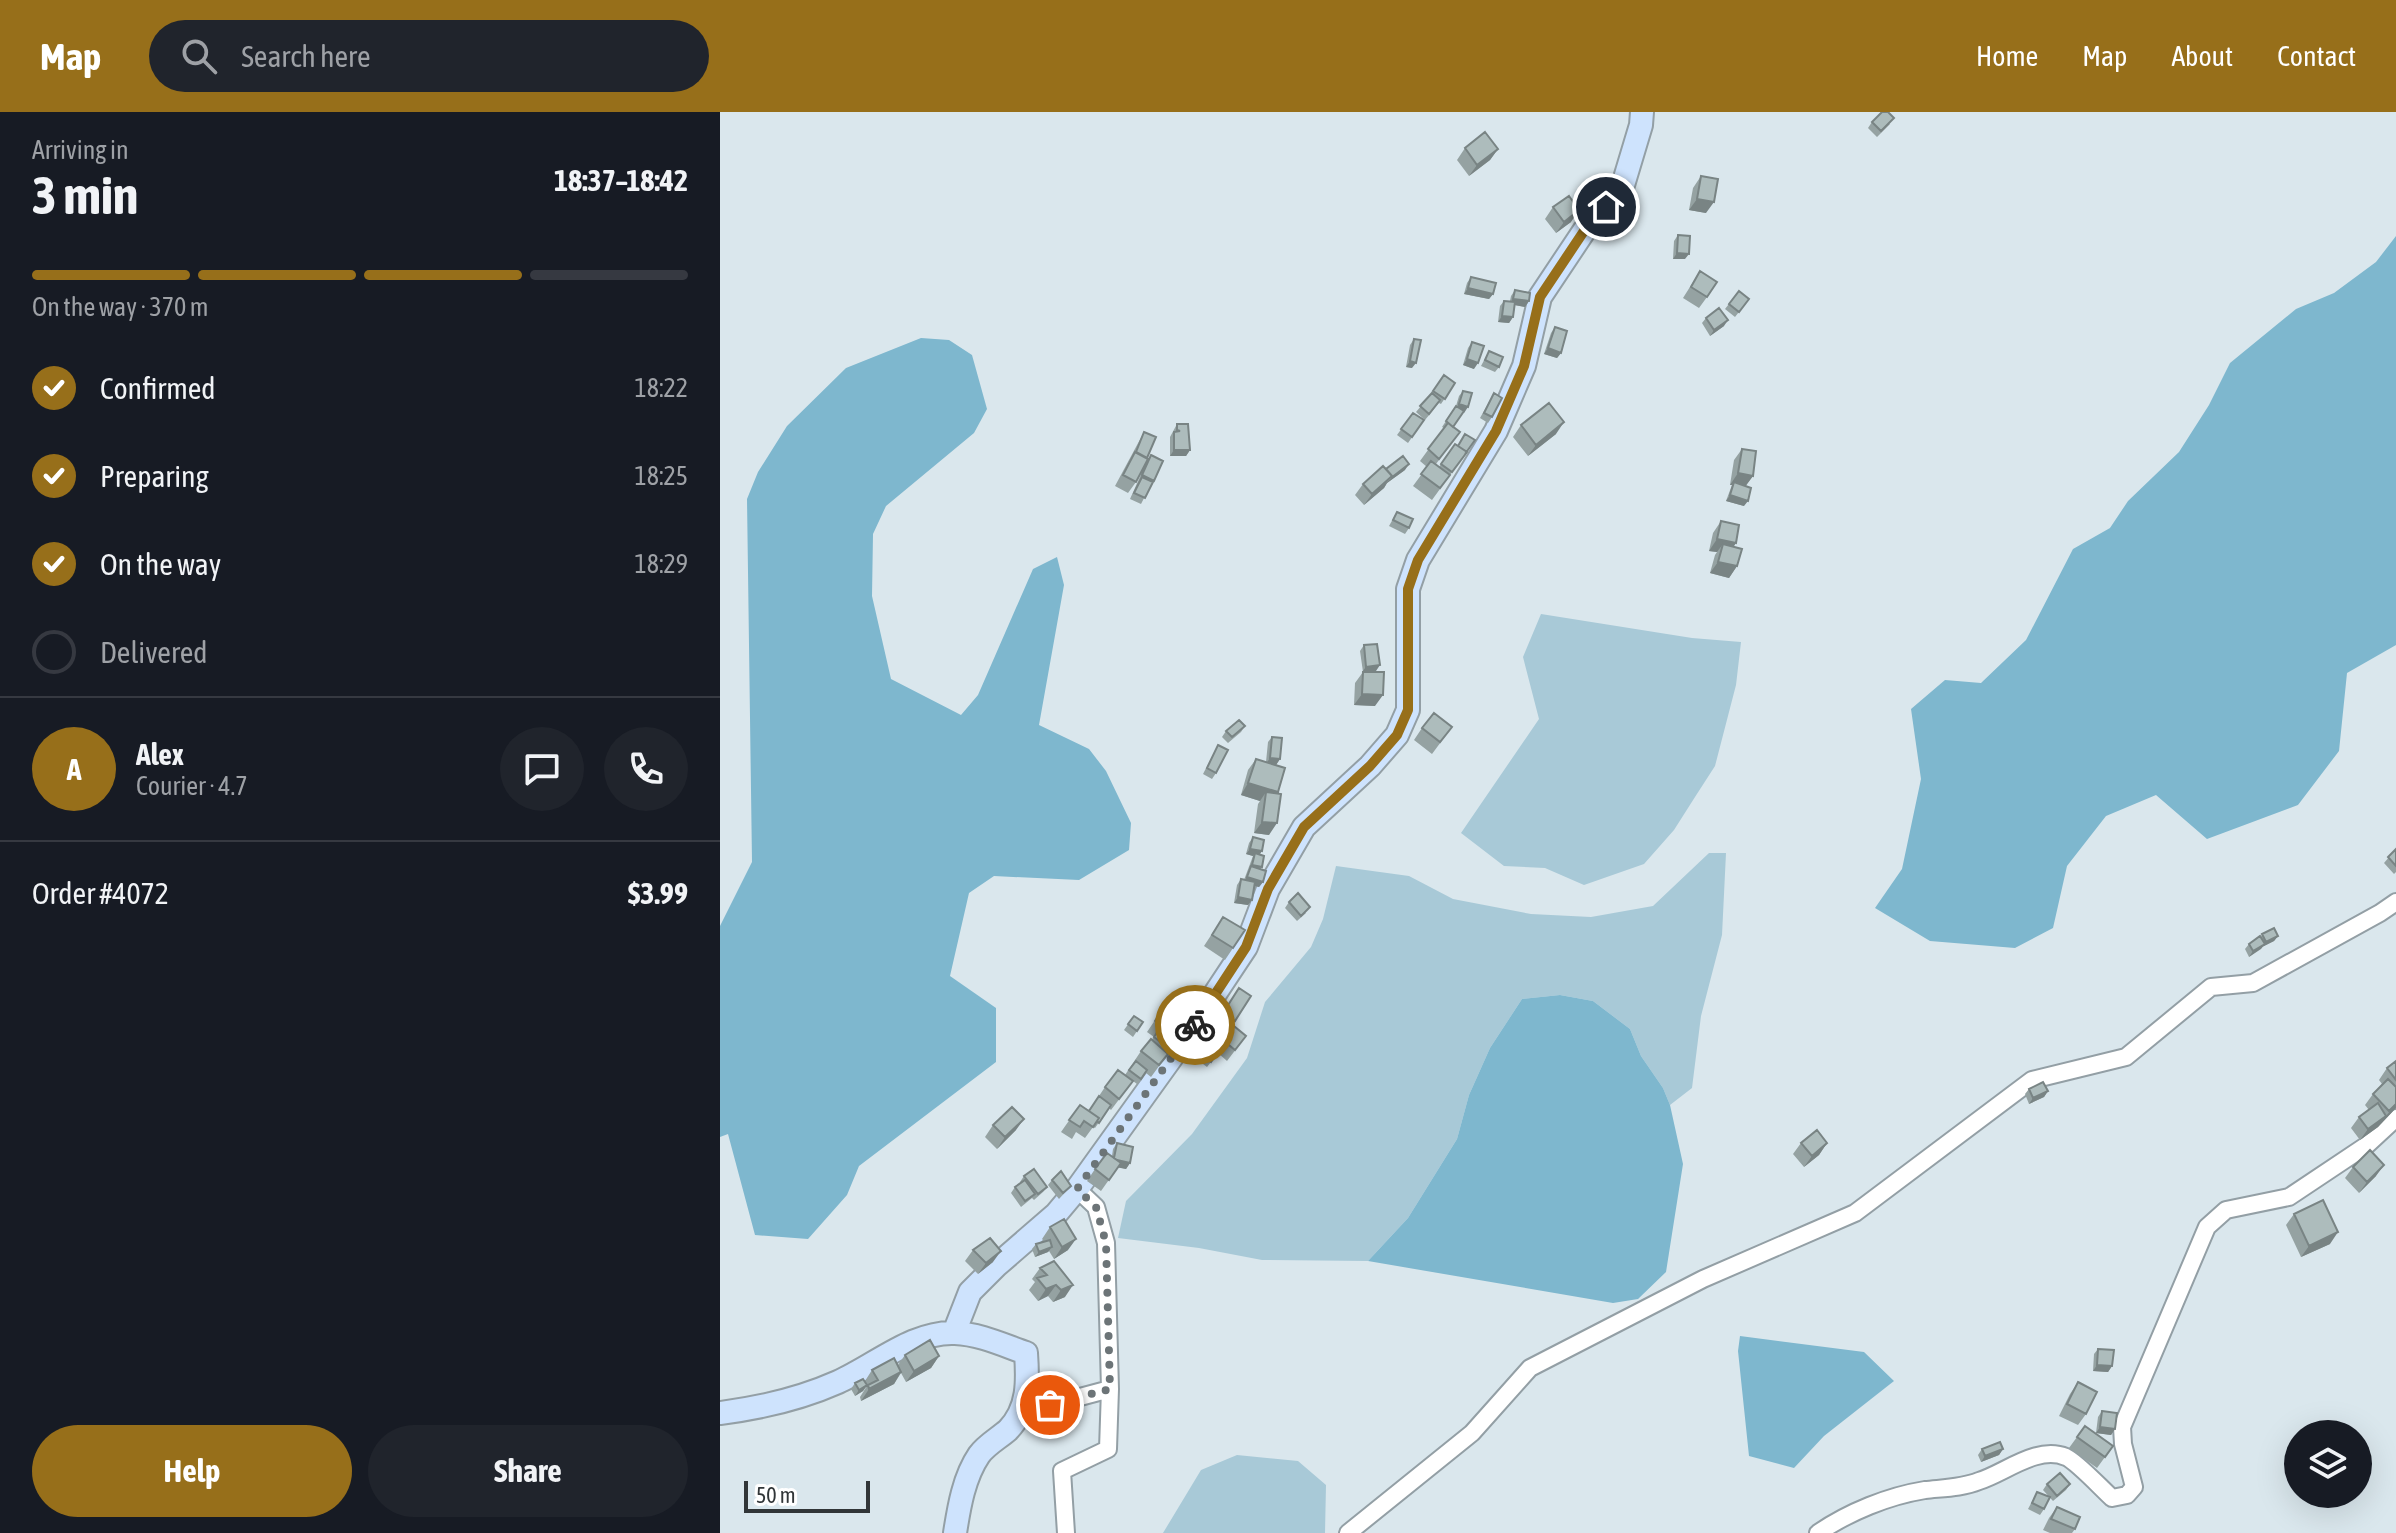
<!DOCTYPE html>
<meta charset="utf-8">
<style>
:root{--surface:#171b24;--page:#20242c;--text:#f1f3f6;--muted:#9ea1a6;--line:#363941;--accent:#976f1a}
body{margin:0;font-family:"Asap Condensed",sans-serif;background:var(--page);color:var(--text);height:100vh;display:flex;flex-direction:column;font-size:30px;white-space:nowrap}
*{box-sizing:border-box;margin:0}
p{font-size:26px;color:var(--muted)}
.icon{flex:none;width:44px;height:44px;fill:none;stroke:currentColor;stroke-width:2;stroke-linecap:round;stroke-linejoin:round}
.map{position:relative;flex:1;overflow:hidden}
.side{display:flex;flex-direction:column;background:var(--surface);width:720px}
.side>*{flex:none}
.tools{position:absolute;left:1564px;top:1308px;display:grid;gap:16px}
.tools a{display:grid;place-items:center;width:88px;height:88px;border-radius:50%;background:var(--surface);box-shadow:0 8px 32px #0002;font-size:40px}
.scale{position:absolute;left:24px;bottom:20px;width:126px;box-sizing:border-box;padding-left:8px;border:4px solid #313638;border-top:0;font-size:22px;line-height:28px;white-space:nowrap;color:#313638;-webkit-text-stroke:6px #fff;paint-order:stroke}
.pin{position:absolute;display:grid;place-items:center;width:68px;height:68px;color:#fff;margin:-34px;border:4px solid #fff;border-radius:50%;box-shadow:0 2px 8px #0007}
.courier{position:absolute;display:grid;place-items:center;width:80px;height:80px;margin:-40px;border:6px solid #976f1a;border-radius:50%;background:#fff;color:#222;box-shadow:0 2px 10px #0007}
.head em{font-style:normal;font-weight:700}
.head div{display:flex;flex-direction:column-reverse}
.head{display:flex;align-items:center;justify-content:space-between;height:136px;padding:0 32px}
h1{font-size:52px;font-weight:700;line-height:60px}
.bar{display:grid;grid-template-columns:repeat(4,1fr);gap:12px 8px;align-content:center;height:96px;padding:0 32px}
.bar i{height:10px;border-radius:6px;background:var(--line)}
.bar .selected{background:var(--accent)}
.bar p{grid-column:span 4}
.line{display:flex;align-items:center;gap:20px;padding:0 32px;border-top:2px solid var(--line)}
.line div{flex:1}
.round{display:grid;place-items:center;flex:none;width:84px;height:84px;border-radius:42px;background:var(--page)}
ol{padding:0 32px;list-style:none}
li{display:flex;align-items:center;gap:24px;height:88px}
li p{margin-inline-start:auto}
li .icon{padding:8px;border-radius:50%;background:var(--accent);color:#fff;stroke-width:4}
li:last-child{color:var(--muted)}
li i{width:44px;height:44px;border:4px solid var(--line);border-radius:50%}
.action{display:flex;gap:16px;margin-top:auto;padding:16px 32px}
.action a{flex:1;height:92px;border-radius:48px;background:var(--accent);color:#fff;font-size:32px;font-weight:700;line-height:92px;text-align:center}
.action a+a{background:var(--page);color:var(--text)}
header{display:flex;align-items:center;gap:48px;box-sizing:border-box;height:112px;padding:0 40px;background:var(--accent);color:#fff}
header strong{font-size:38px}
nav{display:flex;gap:44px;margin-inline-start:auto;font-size:28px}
.search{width:560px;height:72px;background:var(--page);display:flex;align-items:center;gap:20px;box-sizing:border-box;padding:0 28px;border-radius:44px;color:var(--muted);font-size:30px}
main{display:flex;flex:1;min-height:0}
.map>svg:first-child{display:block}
.green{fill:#a8c9d7}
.forest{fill:#7eb7ce}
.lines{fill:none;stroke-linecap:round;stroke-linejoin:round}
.minor-casing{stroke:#939fa5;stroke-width:20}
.secondary-casing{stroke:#939fa5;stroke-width:26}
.minor{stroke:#fff;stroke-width:16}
.secondary{stroke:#cee3fd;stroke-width:22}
.wall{fill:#95a2a2}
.shaded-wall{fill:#798484}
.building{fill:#adbcbc;stroke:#798484;stroke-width:2}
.done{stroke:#6c7477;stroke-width:8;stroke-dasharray:0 14.4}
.route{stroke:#976f1a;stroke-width:10}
</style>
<header>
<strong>Map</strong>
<div class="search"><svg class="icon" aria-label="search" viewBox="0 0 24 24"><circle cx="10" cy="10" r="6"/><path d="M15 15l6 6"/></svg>Search here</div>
<nav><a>Home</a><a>Map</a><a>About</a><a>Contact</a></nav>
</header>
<main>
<section class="side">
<div class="head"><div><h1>3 min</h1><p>Arriving in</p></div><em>18:37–18:42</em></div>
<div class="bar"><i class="selected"></i><i class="selected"></i><i class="selected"></i><i></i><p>On the way · 370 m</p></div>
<ol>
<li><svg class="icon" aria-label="check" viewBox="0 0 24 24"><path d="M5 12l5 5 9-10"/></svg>Confirmed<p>18:22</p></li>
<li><svg class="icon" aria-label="check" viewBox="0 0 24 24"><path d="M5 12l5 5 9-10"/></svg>Preparing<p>18:25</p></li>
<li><svg class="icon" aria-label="check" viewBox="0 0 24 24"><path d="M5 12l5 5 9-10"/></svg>On the way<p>18:29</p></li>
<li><i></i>Delivered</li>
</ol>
<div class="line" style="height:144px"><b class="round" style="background:var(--accent);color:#fff">A</b><div><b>Alex</b><p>Courier · 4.7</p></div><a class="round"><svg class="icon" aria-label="chat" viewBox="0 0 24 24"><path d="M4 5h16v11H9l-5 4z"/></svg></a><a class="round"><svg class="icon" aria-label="phone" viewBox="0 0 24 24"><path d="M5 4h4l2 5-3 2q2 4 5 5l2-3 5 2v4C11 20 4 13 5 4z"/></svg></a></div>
<div class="line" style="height:104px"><div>Order #4072</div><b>$3.99</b></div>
<div class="action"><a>Help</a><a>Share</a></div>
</section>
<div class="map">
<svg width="1676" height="1421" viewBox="0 0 1676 1421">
<rect width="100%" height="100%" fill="#dae7ed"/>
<!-- green -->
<path class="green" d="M821,502l151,24 49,4 -5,43 -21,81 -20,31 -21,33 -30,34 -60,21 -39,-17 -41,-2 -43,-33 78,-114 -16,-62z
M989,741h17l-4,82 -21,81 -9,72 -22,17 -7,-17 -22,-32 -11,-27 -37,-28 -33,-6 -38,4 -32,49 -21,47 -12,44 -49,79 -40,43 -106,-1 -63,-12 -81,-10 8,-37 66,-67 55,-76 18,-56 46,-55 12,-28 13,-53 73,10 44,23 78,15 60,3 62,-11z
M517,1343l61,6 28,24 -1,48h-162l38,-63z"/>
<!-- forest -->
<path class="forest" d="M1676,124v409l-49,28 -8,78 -41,54 -91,34 -51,-44 -50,21 -39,50 -14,62 -38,20 -85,-7 -55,-33 27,-39 19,-90 -10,-70 34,-29 36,3 45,-43 47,-91 37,-21 18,-27 51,-49 30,-47 21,-42 66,-54 38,-16 42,-31z
M201,226l28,2 23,15 15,54 -13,24 -88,73 -13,28 -1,62 19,83 70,36 17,-20 55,-126 24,-12 7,28 -25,140 50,24 17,22 25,52 -2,27 -50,30 -85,-4 -25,17 -19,83 46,32v54l-137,104 -12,29 -39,44 -53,-4 -27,-101 -8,3v-211l32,-64 -5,-363 11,-27 29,-46 59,-58z
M840,883l33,6 37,28 11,27 22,32 7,17 13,59 -17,108 -28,27 -25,4 -245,-42 40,-43 49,-79 12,-44 21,-47 32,-49z
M1020,1224l124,16 30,29 -70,55 -30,32 -45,-12 -11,-105z"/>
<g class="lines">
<defs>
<path id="minor" d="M357,1077l19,18 10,36 4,146
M300,1301l90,-24 -2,60 -46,22 4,62
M628,1421l124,-100 58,-65 173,-89 152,-66 177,-133 94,-23 85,-70 42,-4 127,-70 16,-11
M1098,1421c31,-21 70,-37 107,-43 18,-2 37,-2 54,-9 26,-8 58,-36 87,-24 11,5 35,31 46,41l15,-3 7,-8 -11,-43 -1,-17 85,-200 19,-17 63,-13 78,-52 29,-27"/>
<path id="secondary" d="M234,1221l16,-41 26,-26 60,-52 21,-25 112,-156 57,-86 22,-58 36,-62 66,-61 27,-31 11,-25v-121l10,-29 78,-129 28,-65 16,-69 44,-66 39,-46 18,-60 1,-13
M0,1301c40,-5 82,-15 118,-31 38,-17 75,-51 117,-49 25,1 48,12 71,20 2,28 3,55 -18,77 -9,8 -22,15 -29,25 -15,22 -20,52 -24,78"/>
</defs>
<!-- minor casing -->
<use href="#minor" class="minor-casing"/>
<!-- secondary casing -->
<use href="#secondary" class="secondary-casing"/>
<!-- minor -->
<use href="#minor" class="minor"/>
<!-- secondary -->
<use href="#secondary" class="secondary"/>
</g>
<!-- wall -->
<path class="wall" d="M1152,10l18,2 -13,13 -9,-9z
M745,36l33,1 -8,11 -21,16 -12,-16z
M981,64l5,37 -17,-3 4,-22z
M833,95l18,15 -15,11 -11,-14z
M958,123l7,24h-12l1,-18z
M980,159l7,26 -8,11 -16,-10z
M751,165l22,17 -4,5 -25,-5 3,-11z
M795,178l14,11 -4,6 -10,-2 -2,12 -4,6 -11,-1 2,-16 4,-5h6l1,-5z
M1019,179l10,8 -14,18 -10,-8z
M986,206l18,8 -14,10 -8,-13z
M835,215l6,26 -4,5 -13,-4 7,-21z
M694,227l-2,29 -6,-1 4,-22z
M752,230l2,27 -11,-4 5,-17z
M769,239l10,16 -4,5 -14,-6z
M724,263l11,8 -14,21 -2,-1 -14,17 -9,-8 16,-19z
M743,279l1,22 -1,-1 -10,15 7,5 -24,32 3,3 16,-23 6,16 -29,40 -19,-14 14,-19 -7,-6 24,-33 -2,-1 14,-21 3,-10z
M774,281l-2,24 -4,6 -8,-5z
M693,301l11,7 -16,23 -11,-8z
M457,312l13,26 -4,6h-16v-19z
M801,313l35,9 -28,22 -15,-19z
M424,320l-8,50 -8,11 -13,-7z
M1022,337l11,27 -8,10 -1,20 -18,-5 6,-16h-2l4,-25z
M431,343l12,6 -22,43 -11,-5 17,-38z
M685,358l-18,13 -3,5 -20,17 -9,-10 8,-11z
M677,400l12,16 -4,6 -16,-8z
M1001,409l15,22 -2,3 3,20 -8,12 -19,-5 5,-18 2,-3 -8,-1 4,-18z
M644,533l12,26 -7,1 6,34 -21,-1 1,-22 8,-11 -3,-21z
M525,614l-4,6 -13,11 -6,-6 4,-6z
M732,615l-20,27 -18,-14 8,-12z
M552,625l8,22 -4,6 2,27 -9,43 -15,-2 4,-29 2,-3 -19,-6 7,-25 8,-11 10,3 2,-20z
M498,633l-2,28 -4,6 -9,-5z
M533,725l9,14 -3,3 3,13 -2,2 3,13 -4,5 -4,-1 -3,14 -4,5 -14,-2 3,-18 4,-6 3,1 9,-24 -7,-2 3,-11z
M1676,737v23l-2,2 -10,-11z
M569,790l17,11 -9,8 -12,-13z
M503,805l10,31 -8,12 -21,-14z
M1542,822l16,2 -4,5 -12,6 -13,10 -4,-8 4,-5 12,-7z
M519,876l12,8 -18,29 13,11 -19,25 -9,-8 -11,14 -12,-9 10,-14 -1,-1 13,-17 -2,-1z
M460,884l7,4 -10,15 5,4 -20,30 6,5 -17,23 -5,-4 -9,11 -4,-3 -22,29 -2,-2 -14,20 -2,-1 -8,11 -9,-6 -4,7 -11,-7 19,-27 9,6 16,-24 20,-12 16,-24 13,-14 -7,-5 17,-25 6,4z
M414,904l9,6 -10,15 -9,-7z
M1676,949v47l-18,19 -18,13 -9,-12 8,-11 10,-7 -4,-5 8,-11 9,-10 -3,-4 8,-12z
M1309,977l19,2 -4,6 -15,7 -4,-10z
M273,1013l23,5 -19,19 -12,-12z
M397,1031l13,20 -4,6 -8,-2 -17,24 -14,-10 8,-12 17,-13 1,-7z
M1081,1031h26l-8,12 -15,12 -11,-13z
M1633,1055l23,9 -17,17 -14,-15z
M304,1064l23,11 -4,5 -9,8 -2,-2 -11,9 -10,-14 4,-6 6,-4 -1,-1z
M332,1068l19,6 -12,13 -11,-14z
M1574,1102l36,30 -29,13 -15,-32z
M330,1115l18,23 -14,9 -5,-8 -1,1 -13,5 -3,-8 4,-5 8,-3 -2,-2z
M253,1138l20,12 -15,12 -13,-13z
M334,1149l11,36 -12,5 -5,-6 -10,5 -9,-11 6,-8 -3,-3 8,-11z
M1378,1237l14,17 -4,6 -15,-1 1,-17z
M185,1243l34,1 -8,12 -25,14 -5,-9 -7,11 -33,17 -1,-4 7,-11 -4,5 -8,5 -4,-7 4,-6 10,-2 7,-11 26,-5z
M1358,1270l8,32 -8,11 -19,-9 11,-22z
M1382,1299l13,18 -4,6 -15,-2 2,-16z
M1365,1314l28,20 -16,22 -28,-20z
M1262,1337h21l-4,6 -18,7 -3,-7z
M1327,1372h23l-4,6 -13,11 -10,-11z
M1317,1380l7,17 -4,6 -12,-6z
M1337,1395l18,22 -3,4h-22l-7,-3 6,-12z"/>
<!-- shaded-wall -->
<path class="shaded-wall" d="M778,37l-8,11 -21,16 8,-11z
M977,87l17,3 -8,11 -17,-3z
M859,98l-8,12 -15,11 8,-11z
M957,141l12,1 -4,5h-12z
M748,176l25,6 -4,5 -25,-5z
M793,187l16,2 -4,6 -16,-3z
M782,204l11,1 -4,6 -11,-1z
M1008,208l-4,6 -14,10 4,-6z
M828,236l13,5 -4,5 -13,-4z
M747,247l11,4 -4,6 -11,-4z
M690,249l6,2 -4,5 -6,-1z
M739,292l9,3 -4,6 -9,-3z
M844,310l-8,12 -28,22 8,-11z
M454,338h16l-4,6h-16z
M689,352l-4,6 -18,13 -3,5 -20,17 8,-11z
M1018,361l15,3 -8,11 -11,-5 -2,3h-2z
M1010,383l18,6 -4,5 -18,-5z
M997,427l19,4 -8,11 -5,-10 -6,8 -8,-1z
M998,450l19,4 -8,12 -19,-5z
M660,553l-4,6 -14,1 4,-5z
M642,582l21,1 -8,11 -21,-1z
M550,646l10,1 -4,6 -10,-1z
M528,671l30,9 -8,12 -4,-12 -6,9 -19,-6z
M542,710l15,1 -8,12 -15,-2z
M530,737l12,2 -4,6 -3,-4 -2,3 -7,-2z
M527,765l16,5 -4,5 -16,-4z
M518,785l14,3 -4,5 -14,-2z
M1558,824l-4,5 -12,6 4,-5z
M1545,832l-4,5 -12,8 4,-6z
M1328,979l-4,6 -15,7 4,-6z
M1676,992v4l-18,19 -18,13 8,-11 18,-13z
M304,1007l-8,11 -19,19 8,-12z
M1107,1031l-8,12 -15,12 8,-11z
M394,1048l16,3 -4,6 -16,-3z
M1664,1053l-8,11 -17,17 8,-11z
M1618,1120l-8,12 -29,13 8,-11z
M356,1127l-8,11 -14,9 8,-12z
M332,1135l-4,5 -13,5 4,-5z
M281,1139l-8,11 -15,12 8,-11z
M336,1173l-8,11 -10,5 8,-12z
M353,1173l-8,12 -12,5 8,-12z
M219,1244l-8,12 -25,14 8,-11z
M1377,1253l15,1 -4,6 -15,-1z
M181,1260l-7,12 -33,17 8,-12z
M147,1273l-4,6 -8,5 4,-6z
M1380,1315l15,2 -4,6 -15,-2z
M1283,1337l-4,6 -18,7 4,-6z"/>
<!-- building -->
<path class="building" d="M1162,0h6l6,6 -13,13 -9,-9z
M765,20l13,17 -21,16 -12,-17z
M981,64l17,3 -4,23 -17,-3z
M849,84l10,14 -15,12 -11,-15z
M958,123l12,1 -1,18 -12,-1z
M980,159l17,11 -10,15 -16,-10z
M751,165l25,6 -3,11 -25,-6z
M795,178l15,3 -1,8 -16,-2z
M1019,179l10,8 -10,13 -10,-8z
M784,189l11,1 -2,15 -11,-1z
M999,196l9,12 -14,10 -8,-12z
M835,215l12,4 -6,22 -13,-5z
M694,227l7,1 -5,23 -6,-2z
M752,230l12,4 -6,17 -11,-4z
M769,239l14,6 -4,10 -14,-7z
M724,263l11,8 -10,16 -12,-8z
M743,279l9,2 -4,14 -9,-3z
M712,281l8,7 -11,14 -9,-8z
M774,281l8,5 -10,19 -8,-4z
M829,291l15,19 -28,23 -15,-20z
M736,294l8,5 -11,16 -7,-6z
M693,301l11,7 -12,17 -11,-8z
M728,311l12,9 -21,27 -11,-10z
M457,312h11l2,26h-16v-18l6,-1 -3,-1z
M424,320l12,5 -9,21 -11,-6z
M745,322l10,6 -10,14 2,-2 -9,-6z
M735,332l12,8 -15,20 -11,-8z
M1022,337l14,2 -3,25 -15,-3z
M415,340l13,7 -12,23 -13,-7z
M431,343l12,6 -9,20 -12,-6z
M683,344l6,8 -18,14 1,-2 -6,-7z
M711,349l19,14 -10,13 -19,-14z
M663,354l9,10 -20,18 -9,-10z
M422,365l11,5 -8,16 -11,-5z
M1014,370l17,6 -3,13 -18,-6z
M677,400l16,7 -4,9 -16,-8z
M1001,409l18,4 -3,18 -19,-4z
M1003,432l19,5 -5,17 -19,-4z
M657,532l3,21 -14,2 -2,-22z
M643,560h21l-1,23 -21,-1z
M714,601l18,14 -12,15 -18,-14z
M519,608l6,6 -13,11 -6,-6z
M552,625l10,1 -2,21 -10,-1z
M498,633l10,5 -12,23 -9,-5z
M536,647l29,9 -7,24 -30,-9z
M546,680l15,2 -4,29 -15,-1z
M533,725l11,3 -2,11 -12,-2z
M1676,737v17l-8,-9z
M535,741l9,3 -2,11 -10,-2z
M531,754l15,5 -3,11 -16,-5z
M521,767l14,3 -3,18 -14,-3z
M578,781l12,14 -9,9 -12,-14z
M503,805l22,13 -12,18 -21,-13z
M1554,816l4,8 -12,6 -4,-8z
M1540,824l5,8 -12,7 -4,-7z
M519,876l12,8 -16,25 -12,-8z
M460,884l7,4 -9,13 -7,-4z
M444,895l18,12 -17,26 -11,-8 8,-12 -7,-4z
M414,904l9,6 -6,9 -9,-7z
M503,905l23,19 -11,14 -23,-19z
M431,927l17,15 -9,11 -18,-14z
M487,929l12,10 -8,11 -12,-10z
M416,949l11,9 -6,9 -12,-9z
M1676,949v19l-9,-12z
M398,958l15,11 -14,18 -14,-12z
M1668,967l8,8v17l-7,7 -16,-17z
M1323,970l5,9 -15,7 -4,-9z
M379,984l12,9 -12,18 -2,-2 2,-3 -10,-7z
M1658,991l8,13 -18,13 -9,-12z
M360,993l19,13 -6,9 -9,-6 -4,6 -11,-7z
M292,995l12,12 -19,18 -12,-12z
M1097,1018l10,13 -15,13 -11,-13z
M397,1031l16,4 -3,16 -13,-3 -3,-2z
M1650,1038l14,15 -17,17 -14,-15z
M387,1041l14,10 -12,17 -14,-11z
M314,1057l13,18 -9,7 -14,-18z
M341,1059l10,15 -8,7 -11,-13z
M305,1068l10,14 -10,7 -10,-14z
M1603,1088l15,32 -29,14 -15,-32z
M344,1107l12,20 -14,8 -12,-20z
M270,1126l11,13 -15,12 -13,-13z
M330,1128l2,7 -13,5 -3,-8z
M334,1149l19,24 -12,5 -5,-5 -10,4 -9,-11 10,-3 -7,-7z
M210,1228l9,16 -25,15 -9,-16z
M1378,1237l16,1 -2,16 -15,-1z
M174,1246l7,14 -32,17 -1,-4 10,-5 -6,-10z
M143,1267l4,6 -8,5 -4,-7z
M1358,1270l19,10 -11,22 -19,-10z
M1382,1299l15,2 -2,16 -15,-2z
M1365,1314l28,20 -8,11 -28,-20z
M1280,1330l3,7 -18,7 -3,-7z
M1340,1361l10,11 -13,12 -10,-12z
M1317,1380l13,5 -6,12 -12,-6z
M1337,1395l23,10 -5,12 -24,-10z"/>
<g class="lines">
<!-- done -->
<path class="done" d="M330,1293l60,-16 -4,-146 -10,-36 -19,-18 118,-164"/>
<!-- route -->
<path class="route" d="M475,913l51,-78 22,-58 36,-62 66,-61 27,-31 11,-25v-121l10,-29 78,-129 28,-65 16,-69 44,-66 22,-24"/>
</g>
</svg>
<div class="tools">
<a><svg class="icon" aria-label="layers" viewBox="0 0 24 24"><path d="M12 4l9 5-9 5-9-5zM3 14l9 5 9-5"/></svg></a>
</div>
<div class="scale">50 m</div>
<div class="pin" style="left:330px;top:1293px;background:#ea580c"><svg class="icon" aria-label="bag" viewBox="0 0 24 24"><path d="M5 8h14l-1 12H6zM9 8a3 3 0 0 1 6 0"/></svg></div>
<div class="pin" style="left:886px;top:95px;background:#1f2937"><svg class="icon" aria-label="home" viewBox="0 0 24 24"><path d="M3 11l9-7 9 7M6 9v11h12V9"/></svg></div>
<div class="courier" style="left:475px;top:913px"><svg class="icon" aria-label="bike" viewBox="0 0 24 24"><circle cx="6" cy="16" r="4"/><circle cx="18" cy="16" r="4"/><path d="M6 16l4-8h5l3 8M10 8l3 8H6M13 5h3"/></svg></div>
</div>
</main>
